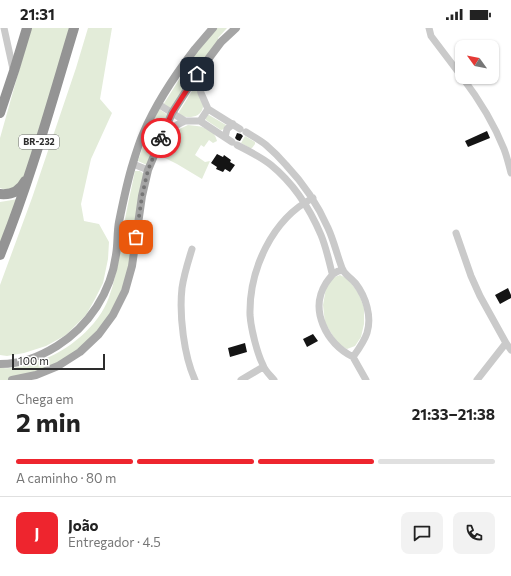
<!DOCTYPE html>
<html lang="pt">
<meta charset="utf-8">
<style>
:root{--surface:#fff;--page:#f2f2f2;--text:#222;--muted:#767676;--line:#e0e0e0;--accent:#ee252e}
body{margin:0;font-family:Commissioner,sans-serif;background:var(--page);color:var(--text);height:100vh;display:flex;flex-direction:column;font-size:15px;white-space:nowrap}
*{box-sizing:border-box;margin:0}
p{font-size:13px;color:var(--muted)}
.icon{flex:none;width:22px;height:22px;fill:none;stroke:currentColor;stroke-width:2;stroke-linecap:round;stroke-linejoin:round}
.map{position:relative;height:352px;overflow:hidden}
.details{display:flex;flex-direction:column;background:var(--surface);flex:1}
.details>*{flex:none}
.needle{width:26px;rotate:303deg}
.controls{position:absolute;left:455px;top:12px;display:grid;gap:8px}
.controls a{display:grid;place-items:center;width:44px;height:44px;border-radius:8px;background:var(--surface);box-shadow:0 1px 3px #0004;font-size:20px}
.scale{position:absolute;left:12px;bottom:10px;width:93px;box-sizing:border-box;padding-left:4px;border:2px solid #2d2d2d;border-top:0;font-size:11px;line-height:14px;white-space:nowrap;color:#2d2d2d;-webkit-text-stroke:3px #fff;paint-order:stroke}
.pin{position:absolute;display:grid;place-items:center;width:34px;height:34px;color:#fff;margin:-17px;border-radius:8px;box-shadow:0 2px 6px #0006}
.courier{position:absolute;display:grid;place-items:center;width:40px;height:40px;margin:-20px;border:3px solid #ee252e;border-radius:50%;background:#fff;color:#222;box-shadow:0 1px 5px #0007}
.head em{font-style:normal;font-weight:700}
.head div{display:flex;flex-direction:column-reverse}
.head{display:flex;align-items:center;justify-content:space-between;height:68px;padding:0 16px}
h1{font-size:26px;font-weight:700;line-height:30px}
.bar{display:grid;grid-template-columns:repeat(4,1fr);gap:6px 4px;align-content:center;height:48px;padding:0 16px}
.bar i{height:5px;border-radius:3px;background:var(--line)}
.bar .current{background:var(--accent)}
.bar p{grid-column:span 4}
.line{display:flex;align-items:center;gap:10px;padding:0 16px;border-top:1px solid var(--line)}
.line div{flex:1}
.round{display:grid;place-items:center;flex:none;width:42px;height:42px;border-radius:8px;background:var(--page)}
.status{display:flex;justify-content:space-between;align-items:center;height:28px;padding:0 20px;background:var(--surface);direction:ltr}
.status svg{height:11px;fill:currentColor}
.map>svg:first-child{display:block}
.green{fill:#e3ecd9}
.building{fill:#141414}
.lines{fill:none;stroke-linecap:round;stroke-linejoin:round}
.minor{stroke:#cacaca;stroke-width:7}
.major{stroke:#a5a5a5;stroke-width:8}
.highway{stroke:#949494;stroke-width:10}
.done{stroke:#767676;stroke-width:4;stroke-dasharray:0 7.2}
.route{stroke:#ee252e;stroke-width:5}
.labels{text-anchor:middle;stroke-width:4;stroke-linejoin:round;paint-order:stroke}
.shield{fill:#fff;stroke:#6c6c6c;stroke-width:1}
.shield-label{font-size:9px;font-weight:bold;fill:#2d2d2d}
</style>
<div class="status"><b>21:31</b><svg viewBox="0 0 49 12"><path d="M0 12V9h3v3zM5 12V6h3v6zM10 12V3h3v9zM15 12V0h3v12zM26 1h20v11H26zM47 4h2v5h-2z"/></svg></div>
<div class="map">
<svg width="511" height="352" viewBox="0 0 511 352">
<rect width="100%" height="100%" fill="#fff"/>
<!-- green -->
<path class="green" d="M31,0h44l-50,150 -9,10 -10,2 -6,-2v-50z
M88,0h24l-12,71 12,14 -21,46 -10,45 3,17 15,3 10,18 -1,17 -5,24 -8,16 -9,16 -20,20 -20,11 -22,7 -17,3 -7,-1v-70l32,-87 44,-130z
M217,0h10l-9,10v3l-48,69 -7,-5 19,-30 6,-8 1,-6z
M195,58l3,2c2,5 6,13 5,19 -2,11 -14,11 -23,9l-1,-4z
M159,81l9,6 -10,21 -11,29 -9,-4 10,-30z
M207,87h2l17,10v2l-2,2 -3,1 -15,-10 -1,-3z
M188,97c11,1 26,2 29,16l-4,2 -4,-3 -5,7 -3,-2 -6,10 10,7 5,-1 -8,18 -25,-15 -18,-9 5,-14 9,-9z
M245,108l10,6v2l-3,4h-2l-9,-5z
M135,143h5l4,3 -16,99 -16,41 -33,39 -25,13 -42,14h-12v-13c10,4 28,-3 39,-6 28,-9 60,-35 70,-64 8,-21 10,-43 14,-66 3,-20 8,-40 12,-60z
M18,171l-18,52v-49z
M340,247l8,4 11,15 5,14v16l-3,13 -6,9 -8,3 -9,-5 -13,-21 -2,-18 3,-17 6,-10z"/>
<!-- building -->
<path class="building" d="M487,103l3,7 -22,9 -3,-6z
M237,105l4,1 2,2 -3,5 -3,-1 -2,-2z
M217,126l6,3 1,-2 7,5 -1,2 5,3 -5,7 -5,-3 -2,3 -7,-3 1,-2 -6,-4z
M508,260l3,7v3l-11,6 -5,-9z
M313,306l5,7 -11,6 -4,-8z
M245,315l2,9 -17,5 -2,-9z"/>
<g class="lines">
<!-- minor -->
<path class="minor" d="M4,0l9,41
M429,0l2,8 31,41
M462,49c16,21 32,47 42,72 3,8 5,16 7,24
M158,76l27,17h15l8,-12 -7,-16 -4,-19
M208,81l32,20
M200,93l32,21
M246,104c6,4 14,8 20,13 7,6 14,13 20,20 18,19 31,38 42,63 6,13 9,27 14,40 2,7 10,10 14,16 10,13 16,33 11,49 -3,9 -9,17 -14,24 -27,-14 -44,-47 -27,-74 5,-7 8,-12 17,-13
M164,107c6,-7 12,-10 21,-14
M225,109l2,-8 6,-5
M237,117c12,6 24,12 34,20 22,18 39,44 50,70 5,12 8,26 11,38
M133,136l15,6
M456,205l15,43 9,20 26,47 5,7
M192,221c-4,13 -8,25 -10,39 -3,27 2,68 13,92
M353,329l13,23
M241,352l22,-13
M274,352c-4,-5 -9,-9 -11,-15 -6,-12 -12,-36 -13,-50 -1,-45 22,-96 63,-117
M477,352l29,-37"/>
<!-- major -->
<path class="major" d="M0,336c22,0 39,-7 57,-18 32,-20 54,-54 59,-91 2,-11 1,-22 3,-33 4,-20 8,-40 14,-59 3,-10 6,-20 10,-29 13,-31 32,-59 52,-85 6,-7 12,-14 18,-21
M12,352l24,-5 22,-9 22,-14 19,-18 14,-19 12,-24 7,-25 10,-70 6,-26 24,-57 25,-39 24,-32 15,-14"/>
<!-- highway -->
<path class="highway" d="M0,85l14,-42 13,-43
M0,166c11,1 20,-3 25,-13
M0,227c30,-74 51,-151 74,-227"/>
</g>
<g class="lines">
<!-- done -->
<path class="done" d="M136,209l6,-41 6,-26 13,-32"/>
<!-- route -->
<path class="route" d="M161,110l11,-25 25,-39"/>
</g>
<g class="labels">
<!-- shield labels -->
<rect class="shield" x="19" y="107" width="40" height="14" rx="3"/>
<g class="shield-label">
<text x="39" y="117">BR-232</text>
</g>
</g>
</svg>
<div class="controls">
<a><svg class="needle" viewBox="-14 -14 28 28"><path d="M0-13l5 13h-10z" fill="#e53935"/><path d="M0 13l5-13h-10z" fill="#767676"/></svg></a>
</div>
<div class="scale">100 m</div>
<div class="pin" style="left:136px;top:209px;background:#ea580c"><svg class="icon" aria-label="bag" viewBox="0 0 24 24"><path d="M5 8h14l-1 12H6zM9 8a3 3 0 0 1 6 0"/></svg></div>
<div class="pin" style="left:197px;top:46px;background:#1f2937"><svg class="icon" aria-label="home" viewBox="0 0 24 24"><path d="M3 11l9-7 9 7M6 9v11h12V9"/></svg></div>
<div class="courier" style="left:161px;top:110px"><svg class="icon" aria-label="bike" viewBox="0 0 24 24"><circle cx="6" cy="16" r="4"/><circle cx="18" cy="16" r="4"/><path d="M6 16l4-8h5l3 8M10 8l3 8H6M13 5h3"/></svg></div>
</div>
<section class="details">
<div class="head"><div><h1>2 min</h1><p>Chega em</p></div><em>21:33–21:38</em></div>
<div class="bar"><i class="current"></i><i class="current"></i><i class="current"></i><i></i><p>A caminho · 80 m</p></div>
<div class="line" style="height:72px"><b class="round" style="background:var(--accent);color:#fff">J</b><div><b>João</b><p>Entregador · 4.5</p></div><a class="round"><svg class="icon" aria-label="chat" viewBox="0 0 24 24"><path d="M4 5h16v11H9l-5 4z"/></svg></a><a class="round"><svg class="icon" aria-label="phone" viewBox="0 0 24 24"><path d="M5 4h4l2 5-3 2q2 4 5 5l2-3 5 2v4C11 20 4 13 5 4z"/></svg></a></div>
</section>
